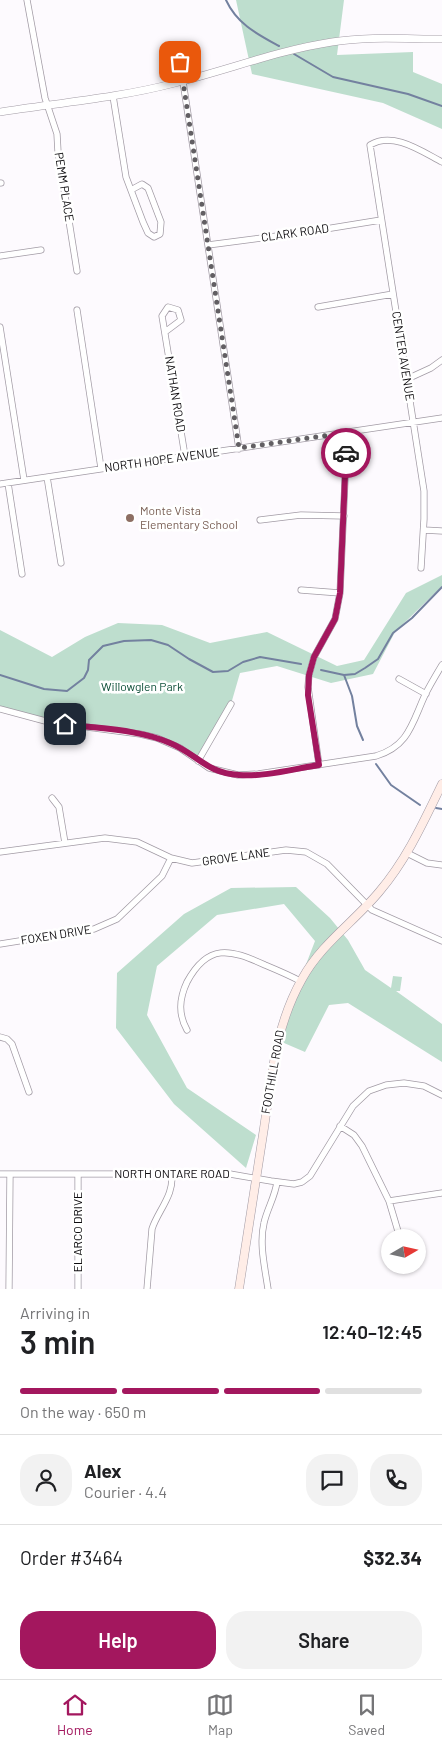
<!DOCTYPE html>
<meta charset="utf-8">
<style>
:root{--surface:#fff;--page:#f2f2f2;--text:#202124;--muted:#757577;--line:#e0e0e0;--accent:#a3175e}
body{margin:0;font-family:Barlow,sans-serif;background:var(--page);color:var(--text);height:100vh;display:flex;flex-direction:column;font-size:19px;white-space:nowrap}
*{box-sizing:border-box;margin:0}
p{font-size:16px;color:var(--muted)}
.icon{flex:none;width:28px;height:28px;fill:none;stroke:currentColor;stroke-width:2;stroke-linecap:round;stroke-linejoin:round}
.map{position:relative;height:1289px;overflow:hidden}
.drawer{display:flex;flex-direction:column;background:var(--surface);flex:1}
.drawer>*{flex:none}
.needle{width:32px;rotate:81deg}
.controls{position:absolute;left:381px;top:1229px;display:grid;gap:10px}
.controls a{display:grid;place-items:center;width:45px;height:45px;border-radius:50%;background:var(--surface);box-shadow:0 1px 4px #0004;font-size:25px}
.pin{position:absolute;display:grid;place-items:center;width:42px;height:42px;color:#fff;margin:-21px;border-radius:10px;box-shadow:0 2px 8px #0006}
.courier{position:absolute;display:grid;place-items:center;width:50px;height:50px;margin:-25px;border:4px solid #a3175e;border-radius:50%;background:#fff;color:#222;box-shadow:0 1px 6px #0007}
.head em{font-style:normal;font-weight:600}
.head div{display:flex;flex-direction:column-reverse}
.head{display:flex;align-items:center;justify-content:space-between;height:85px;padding:0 20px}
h1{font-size:32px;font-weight:600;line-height:38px}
.bar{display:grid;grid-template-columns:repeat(4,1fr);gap:8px 5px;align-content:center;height:60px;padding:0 20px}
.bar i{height:6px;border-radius:4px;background:var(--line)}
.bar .current{background:var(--accent)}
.bar p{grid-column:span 4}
.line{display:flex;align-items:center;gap:12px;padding:0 20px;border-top:1px solid var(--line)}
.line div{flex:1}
.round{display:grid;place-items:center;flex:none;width:52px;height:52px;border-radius:20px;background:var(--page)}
.primary-button{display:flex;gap:10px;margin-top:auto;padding:10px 20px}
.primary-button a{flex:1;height:58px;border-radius:20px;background:var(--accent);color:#fff;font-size:20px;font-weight:600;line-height:58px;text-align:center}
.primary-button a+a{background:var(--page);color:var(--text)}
.tab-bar{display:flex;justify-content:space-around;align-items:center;height:70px;border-top:1px solid var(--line);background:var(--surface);font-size:14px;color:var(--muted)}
.tab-bar a{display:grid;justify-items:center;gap:2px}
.tab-bar .current{color:var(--accent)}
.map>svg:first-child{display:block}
.green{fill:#bedece}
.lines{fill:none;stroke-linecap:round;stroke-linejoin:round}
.stream{stroke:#73819f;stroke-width:2}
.minor-casing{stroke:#a29ba5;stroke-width:7}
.tertiary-casing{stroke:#a29ba5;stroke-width:8}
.secondary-casing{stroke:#a29ba5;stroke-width:9}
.minor{stroke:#fff;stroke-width:5.5}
.tertiary{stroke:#fff;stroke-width:7}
.secondary{stroke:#ffede7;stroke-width:8}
.done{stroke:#625f63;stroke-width:5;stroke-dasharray:0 9}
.route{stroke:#a3175e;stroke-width:6}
.education-dot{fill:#8d6e63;stroke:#fff;stroke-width:2}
.labels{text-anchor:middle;stroke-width:5;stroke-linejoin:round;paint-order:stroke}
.street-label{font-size:12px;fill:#0e0c0f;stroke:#fff}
.education-label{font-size:12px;fill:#785e54;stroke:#fff;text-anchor:start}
.park-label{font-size:12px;fill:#0d4f38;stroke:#fff}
</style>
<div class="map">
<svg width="442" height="1289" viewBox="0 0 442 1289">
<rect width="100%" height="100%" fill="#fdfafe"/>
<!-- green -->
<path class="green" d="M236,0h108l-7,55 76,-3v20l29,12v45l-59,-26 -131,-29z
M442,575v11l-47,46 -22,42 -42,9 -54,-17 -37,7 -9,31 -33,57 -41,-23 -108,-16 -49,-13v-79l52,27 33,-20 33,-14 44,2 48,18 57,-11 70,34 27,-6 42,-67z
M296,887l34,31 18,22 17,30 26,18 2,-12 9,1 -2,14h-4l46,33v38l-94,-59 -19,2 -24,47 -28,-12 38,-99 -31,-37 -67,11 -60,51 -10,49 40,73 69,47 -10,33 -72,-64 -58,-76 1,-55 67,-59 47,-26z"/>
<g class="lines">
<!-- stream -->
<path class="stream" d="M226,0c11,24 31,34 53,46
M294,54l39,23 75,17 34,12
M321,670l23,5 11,-1 10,-6 13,-9 15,-26 19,-15 30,-31
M0,675l44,14 23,2 17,-13 4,-8 1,-10 14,-14 21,-5 27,-1 17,5 21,14 24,13 15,-1 15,-9 17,-5 41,7
M344,675l8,21 5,30 6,14
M376,764l15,21 29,20
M436,808l6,1"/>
<defs>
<path id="minor" d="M27,0l18,98 12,36 1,18 19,119
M180,62l59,387
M113,96l13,81 17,45 5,11 6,4 6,-3 1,-12 -13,-34 -6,-4 -11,6
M0,183h1
M208,245l99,-13 74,-12
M0,256l41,-6
M318,307l75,-13
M77,310l24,158
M0,327l24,153
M165,332l16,-12 -3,-10 -10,-3 -6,9 23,140
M407,379l24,-11 11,-8
M47,477l14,86
M8,483l14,91
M0,484l442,-66
M260,520l41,-5 43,1
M424,530l18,1
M421,568l3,-49v-28l-54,-346c23,-14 51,6 72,17
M301,590l39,3
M399,679l27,15
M0,709l49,13 91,12 17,4 23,10 29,20 29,7 20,-1 118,-18c33,-10 36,-33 49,-61 5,-10 11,-20 17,-30
M198,761l33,-57
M319,765l-11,-78 1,-12 5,-18 21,-38 5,-26 6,-136 -2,-24
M52,798l7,9 6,36
M0,852l105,-14 32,4 34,16 21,5 94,-13 20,2 21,12 45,46 70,31
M407,853l20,10 15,2
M0,944l94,-15 23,-10 45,-43 9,-18
M187,1030c-9,-16 -8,-31 0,-48 21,-39 43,-33 78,-17 12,5 24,10 35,16
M0,1037l7,2 5,5 17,48
M340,1126l14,9 8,11 27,55 11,37
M0,1174h230l41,7 23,3 8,-2 8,-6 43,-70 16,-15 17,-6 18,-2 20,3 18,9
M389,1201l53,-8
M9,1289l1,-115
M78,1289v-115
M147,1289l5,-60c5,-17 24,-36 19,-56
M268,1289c-3,-21 -9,-45 -4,-66 3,-14 11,-26 13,-41"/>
<path id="tertiary" d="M0,112c58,-9 118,-14 175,-29 53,-13 104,-33 157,-41 36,-6 74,-3 110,-3"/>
<path id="secondary" d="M239,1289c8,-54 17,-107 25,-161 8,-53 11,-101 38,-149 19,-35 52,-57 77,-87 28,-33 45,-71 63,-108"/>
</defs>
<!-- minor casing -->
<use href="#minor" class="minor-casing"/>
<!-- tertiary casing -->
<use href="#tertiary" class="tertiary-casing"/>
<!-- secondary casing -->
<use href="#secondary" class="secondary-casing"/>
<!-- minor -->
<use href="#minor" class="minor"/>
<!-- tertiary -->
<use href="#tertiary" class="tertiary"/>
<!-- secondary -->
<use href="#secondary" class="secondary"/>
</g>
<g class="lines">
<!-- done -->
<path class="done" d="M180,62l59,386 105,-15 2,20"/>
<!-- route -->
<path class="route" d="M65,724c34,5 73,5 105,19 27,11 36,30 69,32 26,2 54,-6 80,-10l-11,-70 1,-20 5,-18 21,-38 5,-26 6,-140"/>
</g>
<!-- markers -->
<circle class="education-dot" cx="130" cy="518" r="5"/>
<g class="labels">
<!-- street labels -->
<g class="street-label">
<text transform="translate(64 187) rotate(81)" y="4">PEMM PLACE</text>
<text transform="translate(295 233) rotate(-8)" y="4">CLARK ROAD</text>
<text transform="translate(403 356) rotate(81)" y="4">CENTER AVENUE</text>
<text transform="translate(175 394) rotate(81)" y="4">NATHAN ROAD</text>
<text transform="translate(162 460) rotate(-8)" y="4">NORTH HOPE AVENUE</text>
<text transform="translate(236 857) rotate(-8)" y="4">GROVE LANE</text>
<text transform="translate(56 935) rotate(-9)" y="4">FOXEN DRIVE</text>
<text transform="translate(273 1072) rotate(-80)" y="4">FOOTHILL ROAD</text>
<text x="172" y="1178">NORTH ONTARE ROAD</text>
<text transform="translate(78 1232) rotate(-90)" y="4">EL ARCO DRIVE</text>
</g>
<!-- education labels -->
<g class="education-label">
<text x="140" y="515">Monte Vista<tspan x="140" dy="14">Elementary School</tspan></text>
</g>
<!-- park labels -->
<g class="park-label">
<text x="142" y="691">Willowglen Park</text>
</g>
</g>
</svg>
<div class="controls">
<a><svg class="needle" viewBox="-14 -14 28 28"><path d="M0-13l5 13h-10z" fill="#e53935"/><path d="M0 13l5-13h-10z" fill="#757577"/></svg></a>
</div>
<div class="pin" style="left:180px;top:62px;background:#ea580c"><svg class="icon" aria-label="bag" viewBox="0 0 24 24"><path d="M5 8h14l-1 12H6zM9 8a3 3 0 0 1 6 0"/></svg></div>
<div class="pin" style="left:65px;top:724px;background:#1f2937"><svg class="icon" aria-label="home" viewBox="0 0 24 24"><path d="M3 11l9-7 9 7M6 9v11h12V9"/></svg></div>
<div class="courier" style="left:346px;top:453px"><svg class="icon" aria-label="car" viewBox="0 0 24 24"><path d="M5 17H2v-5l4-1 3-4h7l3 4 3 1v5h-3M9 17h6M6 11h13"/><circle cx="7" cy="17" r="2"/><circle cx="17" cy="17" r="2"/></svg></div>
</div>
<section class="drawer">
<div class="head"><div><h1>3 min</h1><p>Arriving in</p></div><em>12:40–12:45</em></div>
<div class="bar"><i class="current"></i><i class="current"></i><i class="current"></i><i></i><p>On the way · 650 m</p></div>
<div class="line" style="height:90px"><a class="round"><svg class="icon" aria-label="person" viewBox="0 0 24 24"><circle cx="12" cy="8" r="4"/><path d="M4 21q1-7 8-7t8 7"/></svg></a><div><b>Alex</b><p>Courier · 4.4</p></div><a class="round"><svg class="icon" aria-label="chat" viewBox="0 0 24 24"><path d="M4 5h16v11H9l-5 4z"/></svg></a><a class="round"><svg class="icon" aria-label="phone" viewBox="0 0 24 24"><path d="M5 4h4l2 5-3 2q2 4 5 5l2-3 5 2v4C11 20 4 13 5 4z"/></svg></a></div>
<div class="line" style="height:65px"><div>Order #3464</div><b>$32.34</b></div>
<div class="primary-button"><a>Help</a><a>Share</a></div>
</section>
<nav class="tab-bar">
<a class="current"><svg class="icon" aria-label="home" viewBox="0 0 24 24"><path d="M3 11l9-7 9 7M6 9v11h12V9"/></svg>Home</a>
<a><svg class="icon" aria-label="map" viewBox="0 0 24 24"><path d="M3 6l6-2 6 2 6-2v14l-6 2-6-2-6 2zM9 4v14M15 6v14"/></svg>Map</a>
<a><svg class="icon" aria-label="saved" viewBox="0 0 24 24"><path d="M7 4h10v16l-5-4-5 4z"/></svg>Saved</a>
</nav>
